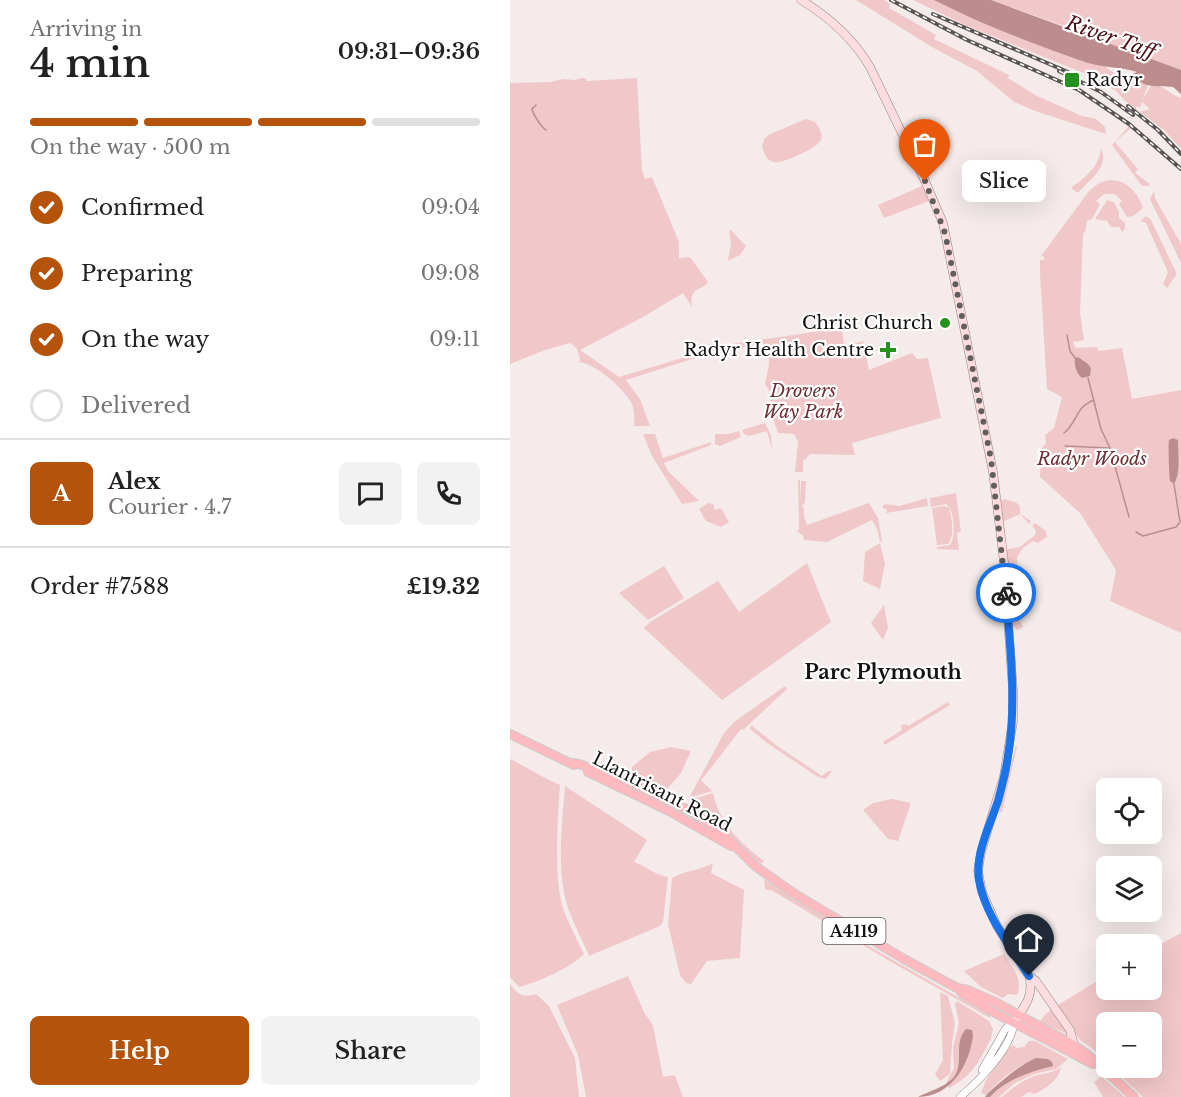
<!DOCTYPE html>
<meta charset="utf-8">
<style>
:root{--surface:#fff;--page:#f2f2f2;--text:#222;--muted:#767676;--line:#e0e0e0;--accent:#b45309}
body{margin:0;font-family:"Libre Baskerville",serif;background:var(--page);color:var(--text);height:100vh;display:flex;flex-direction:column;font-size:22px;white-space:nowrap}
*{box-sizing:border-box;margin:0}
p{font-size:20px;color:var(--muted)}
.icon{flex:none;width:33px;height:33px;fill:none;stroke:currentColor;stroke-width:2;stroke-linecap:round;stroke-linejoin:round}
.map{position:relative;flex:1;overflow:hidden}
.sheet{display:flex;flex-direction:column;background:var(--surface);width:510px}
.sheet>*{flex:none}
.buttons{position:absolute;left:586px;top:778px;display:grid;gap:12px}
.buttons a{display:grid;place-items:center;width:66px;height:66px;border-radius:9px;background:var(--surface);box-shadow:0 6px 24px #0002;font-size:30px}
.pin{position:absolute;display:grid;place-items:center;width:51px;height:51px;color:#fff;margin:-62px -26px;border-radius:50% 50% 50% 0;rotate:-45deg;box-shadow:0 0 6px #0007}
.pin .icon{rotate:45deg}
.courier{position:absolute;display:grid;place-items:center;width:60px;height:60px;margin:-30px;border:4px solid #1a73e8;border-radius:50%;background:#fff;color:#222;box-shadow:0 2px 8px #0007}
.bubble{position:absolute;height:42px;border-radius:9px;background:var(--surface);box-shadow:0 6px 24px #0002;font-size:20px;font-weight:600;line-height:42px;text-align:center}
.overview em{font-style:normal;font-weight:600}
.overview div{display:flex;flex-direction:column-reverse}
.overview{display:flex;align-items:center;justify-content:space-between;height:102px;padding:0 30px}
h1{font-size:39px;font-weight:600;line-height:45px}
.bar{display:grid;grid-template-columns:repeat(4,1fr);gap:9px 6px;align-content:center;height:72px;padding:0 30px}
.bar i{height:8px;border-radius:4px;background:var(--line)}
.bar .current{background:var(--accent)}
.bar p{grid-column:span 4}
.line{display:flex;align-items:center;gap:15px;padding:0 30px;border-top:2px solid var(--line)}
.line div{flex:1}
.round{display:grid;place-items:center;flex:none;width:63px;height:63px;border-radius:9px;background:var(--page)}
ol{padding:0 30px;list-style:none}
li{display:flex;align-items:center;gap:18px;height:66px}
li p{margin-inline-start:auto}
li .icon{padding:6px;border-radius:50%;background:var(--accent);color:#fff;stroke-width:4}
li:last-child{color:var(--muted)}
li i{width:33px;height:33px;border:3px solid var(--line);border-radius:50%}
.primary-button{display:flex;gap:12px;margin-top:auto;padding:12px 30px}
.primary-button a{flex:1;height:69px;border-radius:9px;background:var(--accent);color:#fff;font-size:24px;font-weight:600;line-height:69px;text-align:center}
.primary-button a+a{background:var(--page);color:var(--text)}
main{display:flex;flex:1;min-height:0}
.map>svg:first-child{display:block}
.green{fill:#f1c8c9}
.water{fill:#bd8d8e}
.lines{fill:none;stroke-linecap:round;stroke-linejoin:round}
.stream{stroke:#bd8d8e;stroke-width:1.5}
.tertiary-casing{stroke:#8e8585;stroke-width:8}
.secondary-casing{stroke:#8e8585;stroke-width:9}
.primary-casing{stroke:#cccbcb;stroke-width:10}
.tertiary{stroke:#fff;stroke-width:7}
.secondary{stroke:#ffdcdf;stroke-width:8}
.primary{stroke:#ffbabf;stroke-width:8}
.rail-casing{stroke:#595454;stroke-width:4}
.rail{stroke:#fff;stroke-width:1.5;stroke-dasharray:4.5;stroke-linecap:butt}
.done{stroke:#635e5e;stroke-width:6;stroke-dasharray:0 10.8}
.route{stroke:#1a73e8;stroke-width:8}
.poi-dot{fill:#23931e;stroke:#fff;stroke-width:2}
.labels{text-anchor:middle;stroke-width:4.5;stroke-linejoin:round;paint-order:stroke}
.shield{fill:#fff;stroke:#5b5959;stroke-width:1.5}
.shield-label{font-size:16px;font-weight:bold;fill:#151212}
.poi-label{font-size:18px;fill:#151212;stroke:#fff;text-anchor:end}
.park-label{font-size:18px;font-style:italic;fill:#6d2e34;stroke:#fff}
.street-label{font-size:18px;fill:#151212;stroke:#fff}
.water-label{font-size:20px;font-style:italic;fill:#4e121b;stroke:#fff}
.neighbourhood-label{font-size:20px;font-weight:bold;fill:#151212;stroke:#fff}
</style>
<main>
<section class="sheet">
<div class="overview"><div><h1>4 min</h1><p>Arriving in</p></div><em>09:31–09:36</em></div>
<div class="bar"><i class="current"></i><i class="current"></i><i class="current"></i><i></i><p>On the way · 500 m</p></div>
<ol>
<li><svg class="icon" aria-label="check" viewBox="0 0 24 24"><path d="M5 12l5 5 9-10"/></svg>Confirmed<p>09:04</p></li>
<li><svg class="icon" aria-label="check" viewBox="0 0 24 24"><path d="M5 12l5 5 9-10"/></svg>Preparing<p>09:08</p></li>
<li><svg class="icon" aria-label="check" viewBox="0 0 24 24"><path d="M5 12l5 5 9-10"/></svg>On the way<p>09:11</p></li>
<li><i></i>Delivered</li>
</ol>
<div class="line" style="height:108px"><b class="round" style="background:var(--accent);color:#fff">A</b><div><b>Alex</b><p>Courier · 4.7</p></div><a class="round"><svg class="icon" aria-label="chat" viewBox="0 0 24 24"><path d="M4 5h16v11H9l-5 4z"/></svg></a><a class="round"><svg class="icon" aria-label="phone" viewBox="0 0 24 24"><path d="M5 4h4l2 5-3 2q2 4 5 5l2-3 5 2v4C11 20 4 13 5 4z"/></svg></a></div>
<div class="line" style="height:78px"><div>Order #7588</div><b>£19.32</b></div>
<div class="primary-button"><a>Help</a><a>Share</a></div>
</section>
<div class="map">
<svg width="671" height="1097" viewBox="0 0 671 1097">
<rect width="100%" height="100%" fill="#f5ebeb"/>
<!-- green -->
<path class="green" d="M346,0h28l6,4 -1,4 47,27 -2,4 75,36 -1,3 27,17 47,21 14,3 9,8 1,7 -71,-23 -21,-9 -37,-31 -45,-24z
M403,0h31l158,64 12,9c12,-1 23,6 34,12l-6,16 10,-17c12,1 18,11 29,14v51l-17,-19 -24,-18 10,-3 -8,-7 -2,6 -3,-2 -1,3 -12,-9 -8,-9 -30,-17 -121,-49z
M467,0h204v70l-9,-1 -83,-30v-4l-75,-27z
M71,78h4l2,3 50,-3 5,93 3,8 7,-2 27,65v16l11,-1 18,25c-7,10 -19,4 -16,25l-9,-14 -40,24 -63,33 39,27 86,-26v4l-79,25 14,19 10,27h-16c0,-7 1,-17 -3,-24 -9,-15 -35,-38 -52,-40l1,-3 -3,-10 -7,-6 -25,7 -35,14v-281l40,-1 14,-3 11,1z
M296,119l9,3c4,5 8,11 6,18 -2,7 -40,25 -47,22 -7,-1 -10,-9 -12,-15l2,-8 4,-4z
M619,126l2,2 -16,14 23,27 -3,4 15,11 -2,2h-6l-30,-41z
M591,149c9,18 -13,32 -23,44l-7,-5c15,-12 27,-19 30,-39z
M599,180c17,-1 29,13 34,28l-10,8 -6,1 -8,-13 3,-3 -7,-7h-11l-8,7 4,3 -8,15 -5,2 -2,11 -2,1 -3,80 4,27 -11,2 3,6 21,-1 1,4 24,-3 10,51 49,-9v243l-71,-32 6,-31 -36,-57 -40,-36 1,-28 5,-6 -1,-8 9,-7 8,-31 -15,-8 -7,-116v-13h4v-3l-3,-1 48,-65 10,-8z
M412,186l7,15 -45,17 -6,-13z
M644,191l1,7 26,46v19l-31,-64z
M597,200l7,2 5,10v6l6,5v6l-3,3 -3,-5h-8l-4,-6 -12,-2z
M636,216l5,4 25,52v3l-9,13 -4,-4 5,-12 -22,-49 -6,-2z
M221,230l15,16 -6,9 -12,6 3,-18 -2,-12z
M331,327l4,20 18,-6 1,7 9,-3 -1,4 -7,4 4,17 43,-17 5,6 11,-1 13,60 -89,25 3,12 -45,-1 -7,7v11h-8l3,-31 -4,-7 -16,-1 -7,-21 -1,-20 -5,-8 4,-20 -1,-20 -56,7v-4c44,-7 86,-12 129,-20z
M255,423l6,12 1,15 -5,-19 -18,5 -5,-2 -2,-4z
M229,431l2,6 -21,9 -5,-2v-10h14z
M133,434h12l8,24 48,-16v3l-47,18 4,8 31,30 -17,3 -30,-48z
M288,480h2v23l1,-22h5l-1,21 -3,4 2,2v8l3,9 62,-22 9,15 4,23 -2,1 -3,-13 -5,-9 -45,22 -23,-2 -1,-5 -7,-4 3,-1z
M446,493l5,39 -4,1 2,17 -22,-1v-2l13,-2c6,-9 5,-34 -4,-41l-15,3 -1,-9z
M417,498l1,8 -42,7 1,-4h-3l-2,-3 3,-2 15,2z
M494,499c8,3 18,1 16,15l11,7 -2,3 -9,-10 -18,8 -3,-21z
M198,503l5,1 2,6 6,-2 8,14 -8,5 -15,-6 -7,-12z
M434,506l5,2c3,10 6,28 -1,36l-11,1 -5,-37z
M525,523l11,8 1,6 -9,6 -5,-2 -10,7 -6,9 1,49 4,6 -4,5 5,10 -6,3 -4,-4 -4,-54 -4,-20 3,-3 12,-2 15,-12 1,-5 -4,-4z
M370,543l5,21 -5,25 -17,-8 2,-29z
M297,563l24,59 -109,78 -78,-72 6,-6 68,-41 21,31z
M154,566l20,32 -36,22 -29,-27z
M374,605l4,23 -5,12 -12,-17z
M275,686l2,3 -44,41 -2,-1 -38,49 -2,2 11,11 -23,7 35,-65 10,-11z
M438,702l2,3 -65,40 -2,-3 19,-12 -1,-5 6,-1 1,2z
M241,725l25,20 46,31 6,-5h4l-6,8 -8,-2 -51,-34 -17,-14z
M506,745l1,2 -15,65 -3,1z
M161,747l20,4 -10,22 -13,15 -14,-2 -22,-10v-9l18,-15z
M0,759c17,8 33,19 50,26 -2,33 -7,96 4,126 6,15 13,29 20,43 -13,14 -46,28 -65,33l-9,-10z
M55,786l82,54 -13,22c12,4 21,13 34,15l-5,45 -3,4 -71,30c-7,-16 -15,-32 -21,-48 -12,-37 -6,-83 -3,-122z
M203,793c6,29 28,51 51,68l-3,3 -18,-15 -23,-24 -31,-23 1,-2z
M382,799l19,4 -13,38 -10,-2 -25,-29 10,-7z
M203,863l-2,10 33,17 -4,68 -33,3 -16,23 -5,-1 -6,-8 -12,-51 4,-46c13,-8 28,-7 41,-15z
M254,879l103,66 124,71 -1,2 -104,-59 -113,-68 -8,-2z
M671,933v164h-38l-31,-29h40v-45h-45v40l-15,-15 -12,-8 -22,-35 49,-30v15h45v-41z
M494,954c8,12 20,26 13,41l-9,-1 -5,4 -22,-11 -17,-16z
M118,976l17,38 8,11 10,52 12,-2 8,22h-97l-8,-42 -21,-50z
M0,984c8,11 13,14 26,10l13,12 26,52 4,39h-69z
M430,992l8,4 7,27 -3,20 -2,31 -10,7 -5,-7 8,-14z
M447,1001l32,20 4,8 -2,10c-14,24 -16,35 -42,49l-3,-5 8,-15 -1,-20 6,-25 -4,-19z
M541,1010l17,24 -28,-12 5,-8z
M519,1041h6l33,18 -12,10 -22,5 -19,9 -16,14h-9c14,-16 38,-26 59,-30l-1,-8c-20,-3 -50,21 -62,36l-5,-2 5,-13 24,-33 2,-2 5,3 7,-1z
M551,1067c-1,12 -16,22 -26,27l-6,-2 -8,5h-19c10,-9 20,-16 32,-21 10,-3 20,-3 27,-9z
M591,1076l24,21h-22l-9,-15z"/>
<!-- water -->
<path class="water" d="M424,0h57l190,70v24l-8,-7c-8,-1 -18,0 -26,-2 -7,-2 -11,-8 -17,-10l7,-3c-14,-5 -33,-4 -49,-9 -52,-18 -105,-38 -154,-63z
M568,357l10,7 3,4 -1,8 -8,2c-6,-5 -8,-13 -7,-20z
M663,438l5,2c0,14 3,33 -4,44l-4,-3c-1,-5 -2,-37 -1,-41z
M456,1029l6,1 1,5c-3,29 -22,62 -55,62 11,-6 25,-9 34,-18 14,-14 0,-35 14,-50z
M526,1058l12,1 4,3 1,4c-23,6 -47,13 -63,31h-5l3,-4c15,-13 30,-27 48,-35z"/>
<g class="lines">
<!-- stream -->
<path class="stream" d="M26,105l-4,4c1,5 9,18 14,21
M557,335l3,16 5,7
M578,378l13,51 9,19 19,69
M554,433c14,-11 11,-26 30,-33
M555,446l44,2
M626,532l7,4 33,-9 4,-5 -6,-38"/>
<defs>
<path id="tertiary" d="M472,1070l24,-42 8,-6
M450,1097c19,-16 52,-49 54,-75"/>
<path id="secondary" d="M291,0c28,17 52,38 69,67l55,114 18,42 50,249 11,90 9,129v30l-9,55 -23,76 -3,19 4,21 15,34 32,50c5,18 -3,29 -13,43
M519,976l7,5 5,7 29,42 4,15"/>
<path id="primary" d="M0,734l64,31
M62,763l7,1 53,19 60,29 28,19 35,35 40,28 109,65 53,29 11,2 27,12 79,43 13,9 47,43
M78,772l81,39 62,35
M448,988l5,6 34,20 96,50"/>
</defs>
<!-- tertiary casing -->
<use href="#tertiary" class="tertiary-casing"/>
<!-- secondary casing -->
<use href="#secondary" class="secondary-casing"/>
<!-- primary casing -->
<use href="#primary" class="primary-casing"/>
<!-- tertiary -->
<use href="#tertiary" class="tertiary"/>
<!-- secondary -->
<use href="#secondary" class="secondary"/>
<!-- primary -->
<use href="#primary" class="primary"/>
<defs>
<path id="rail" d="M381,0l76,40 112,50 50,34 52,45
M423,14l135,58
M549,71l42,21 32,23
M618,106l30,24 23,24"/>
</defs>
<!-- rail casing -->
<use href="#rail" class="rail-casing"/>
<!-- rail -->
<use href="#rail" class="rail"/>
</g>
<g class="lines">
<!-- done -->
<path class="done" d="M415,181l20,52 46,226 15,134"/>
<!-- route -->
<path class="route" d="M496,593c4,54 11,109 2,163 -2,15 -6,30 -10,45 -8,24 -23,53 -19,79 6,36 32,66 50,96"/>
</g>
<!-- markers -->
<g class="poi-dot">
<rect x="554" y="72" width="16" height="16" rx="3"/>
<circle cx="435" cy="323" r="6"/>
<path d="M375 341h6v6h6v6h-6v6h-6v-6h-6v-6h6z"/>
</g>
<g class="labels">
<!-- shield labels -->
<rect class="shield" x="312.5" y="918" width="63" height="26" rx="4.5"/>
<g class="shield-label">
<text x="344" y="937">A4119</text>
</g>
<!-- poi labels -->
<g class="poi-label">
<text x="576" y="86" text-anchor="start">Radyr</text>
<text x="423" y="329">Christ Church</text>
<text x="364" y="356">Radyr Health Centre</text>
</g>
<!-- park labels -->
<g class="park-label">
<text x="293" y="397">Drovers<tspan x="293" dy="21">Way Park</tspan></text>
<text x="582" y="465">Radyr Woods</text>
</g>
<!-- street labels -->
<g class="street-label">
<text transform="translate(152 792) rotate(27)" y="6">Llantrisant Road</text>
</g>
<!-- water labels -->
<g class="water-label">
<text transform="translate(601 37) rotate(19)" y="7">River Taff</text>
</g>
<!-- neighbourhood labels -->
<g class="neighbourhood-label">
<text x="373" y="679">Parc Plymouth</text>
</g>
</g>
</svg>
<div class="buttons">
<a><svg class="icon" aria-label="locate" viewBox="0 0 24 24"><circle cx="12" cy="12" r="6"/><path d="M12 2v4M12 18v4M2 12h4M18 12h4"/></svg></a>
<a><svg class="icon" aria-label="layers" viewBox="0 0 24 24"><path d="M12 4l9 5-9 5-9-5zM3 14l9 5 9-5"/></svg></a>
<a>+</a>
<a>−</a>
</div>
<div class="pin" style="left:415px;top:181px;background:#ea580c"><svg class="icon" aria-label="bag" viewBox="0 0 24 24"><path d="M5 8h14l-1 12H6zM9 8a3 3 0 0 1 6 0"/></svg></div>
<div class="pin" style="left:519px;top:976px;background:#1f2937"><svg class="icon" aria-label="home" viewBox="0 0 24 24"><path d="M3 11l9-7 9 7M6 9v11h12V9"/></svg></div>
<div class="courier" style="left:496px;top:593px"><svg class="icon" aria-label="bike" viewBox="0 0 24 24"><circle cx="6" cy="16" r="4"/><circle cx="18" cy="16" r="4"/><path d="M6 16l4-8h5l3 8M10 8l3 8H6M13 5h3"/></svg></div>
<div class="bubble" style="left:452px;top:160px;width:84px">Slice</div>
</div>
</main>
